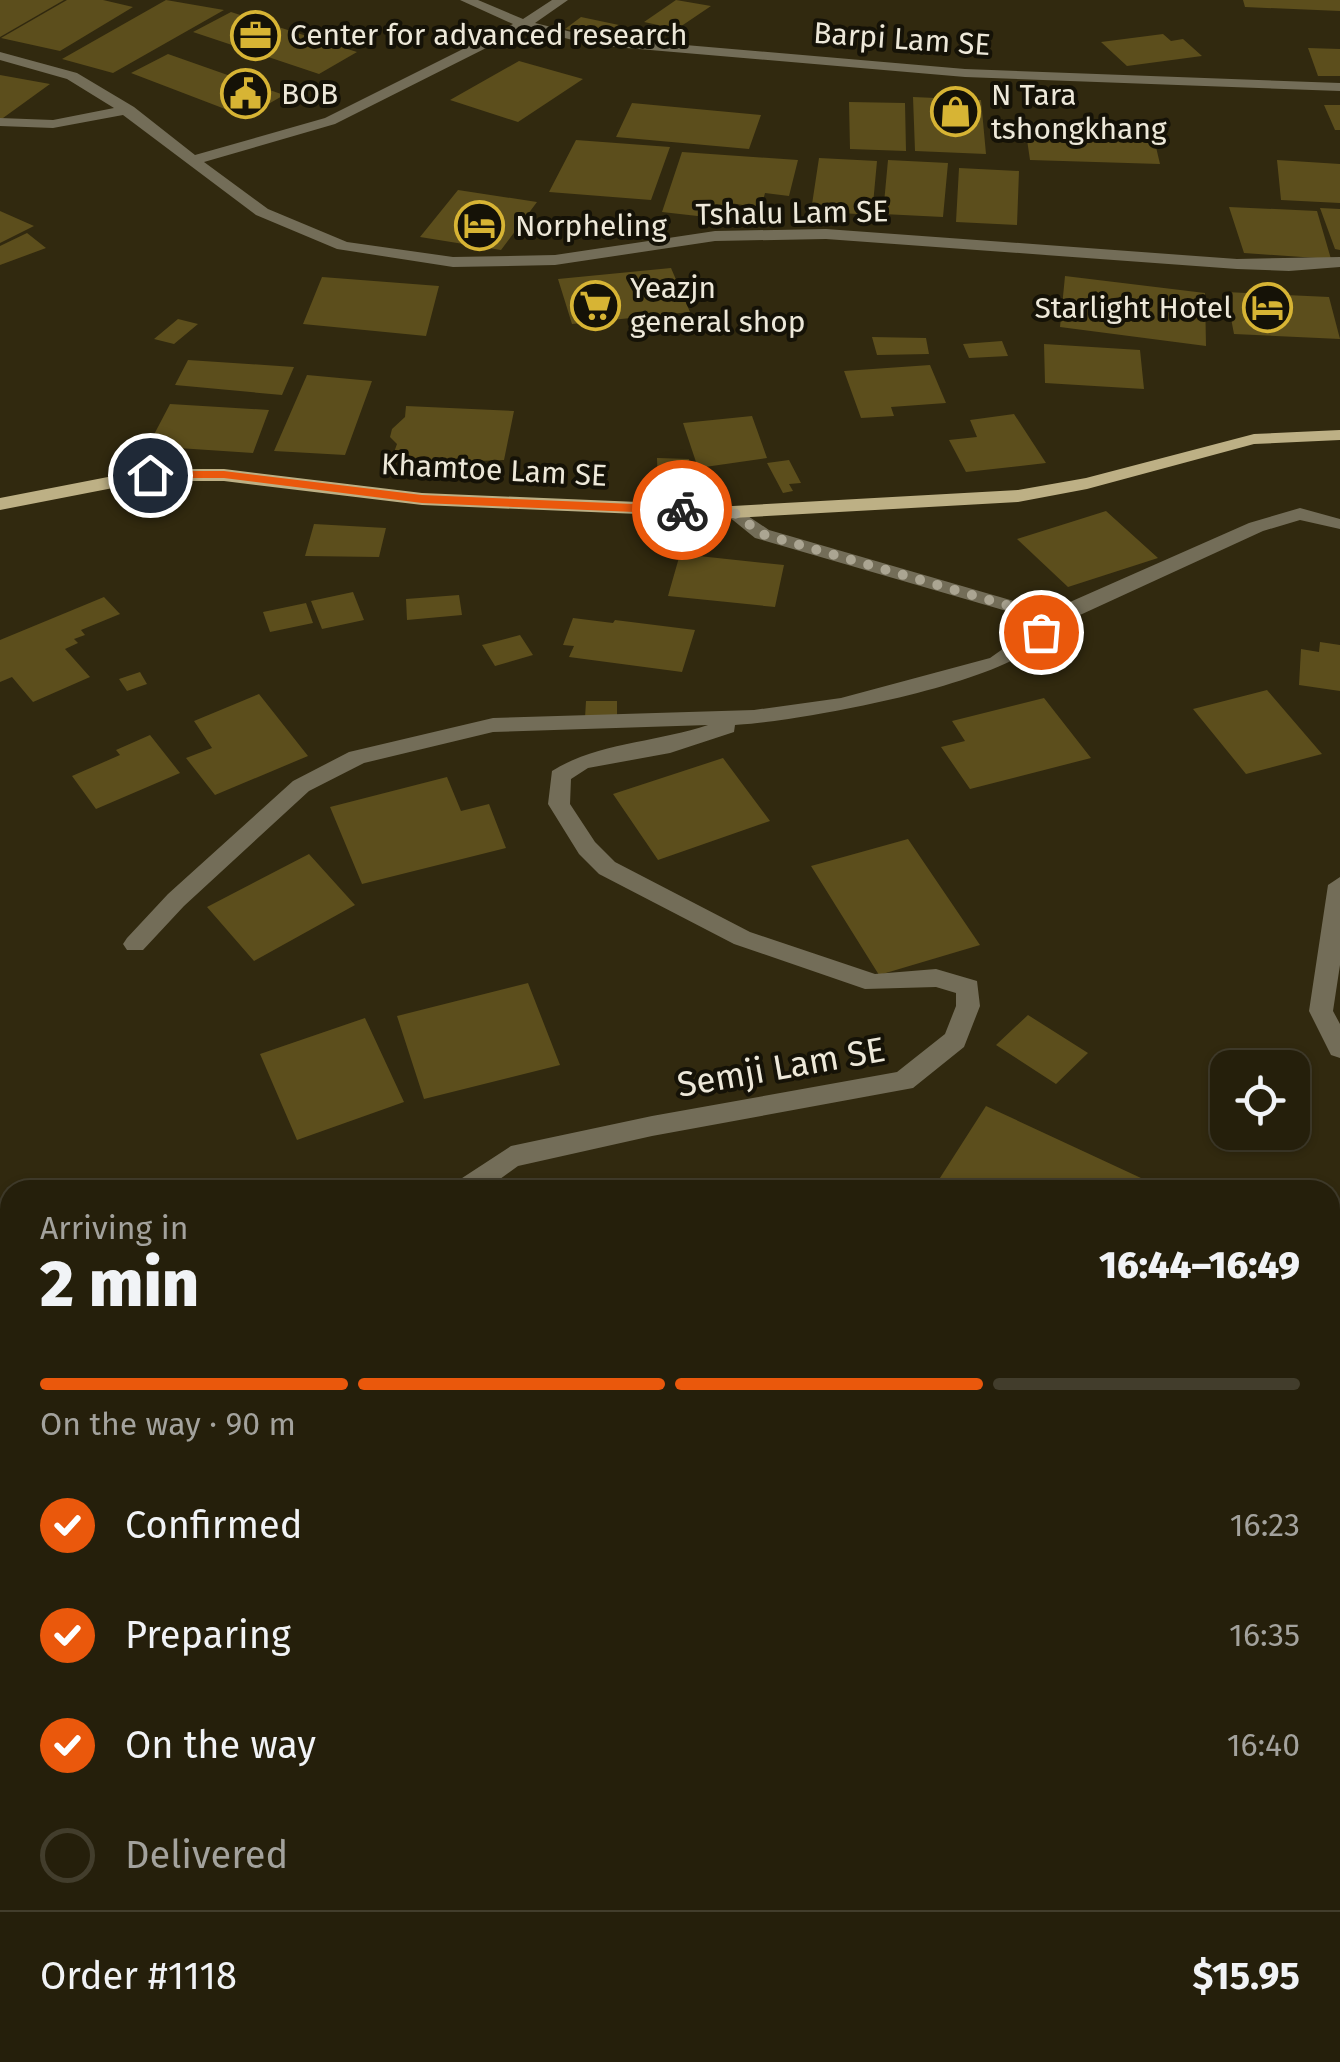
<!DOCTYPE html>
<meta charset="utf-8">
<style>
:root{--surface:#251f0b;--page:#312c19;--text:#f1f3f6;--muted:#a3a29d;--line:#423d2c;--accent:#ea580c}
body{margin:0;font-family:"Fira Sans",sans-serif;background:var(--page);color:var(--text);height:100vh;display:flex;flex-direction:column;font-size:38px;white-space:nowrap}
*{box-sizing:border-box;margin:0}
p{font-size:32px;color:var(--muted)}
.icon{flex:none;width:55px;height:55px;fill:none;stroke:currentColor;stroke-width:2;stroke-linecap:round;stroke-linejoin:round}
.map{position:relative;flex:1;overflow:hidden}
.sheet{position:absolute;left:0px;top:1180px;width:1340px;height:882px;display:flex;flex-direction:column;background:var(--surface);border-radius:30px 30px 0 0;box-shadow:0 2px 8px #0004,0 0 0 2px var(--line)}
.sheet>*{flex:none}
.controls{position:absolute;left:1210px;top:1050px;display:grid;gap:20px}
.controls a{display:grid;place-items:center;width:100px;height:100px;border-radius:20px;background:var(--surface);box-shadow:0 2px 8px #0004,0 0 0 2px var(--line);font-size:50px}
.pin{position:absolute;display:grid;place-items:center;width:85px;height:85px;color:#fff;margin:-42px;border:5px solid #fff;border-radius:50%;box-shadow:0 2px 10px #0007}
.courier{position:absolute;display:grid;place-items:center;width:100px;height:100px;margin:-50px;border:8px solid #ea580c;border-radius:50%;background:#fff;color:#222;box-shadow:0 2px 12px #0007}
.summary em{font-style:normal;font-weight:800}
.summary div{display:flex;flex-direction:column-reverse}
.summary{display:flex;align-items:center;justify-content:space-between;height:170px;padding:0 40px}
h1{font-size:65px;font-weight:800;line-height:75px}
.bar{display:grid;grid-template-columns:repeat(4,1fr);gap:15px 10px;align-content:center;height:120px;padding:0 40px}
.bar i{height:12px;border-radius:8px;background:var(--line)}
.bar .selected{background:var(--accent)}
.bar p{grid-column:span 4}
.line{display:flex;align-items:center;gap:25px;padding:0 40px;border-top:2px solid var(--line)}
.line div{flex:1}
ol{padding:0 40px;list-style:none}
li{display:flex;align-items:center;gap:30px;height:110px}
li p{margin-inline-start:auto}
li .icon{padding:10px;border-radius:50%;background:var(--accent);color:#fff;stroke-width:4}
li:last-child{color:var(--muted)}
li i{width:55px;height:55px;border:5px solid var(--line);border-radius:50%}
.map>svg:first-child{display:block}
.building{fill:#5c4e1c}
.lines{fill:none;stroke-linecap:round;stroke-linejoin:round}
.minor{fill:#736d58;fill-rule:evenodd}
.primary{fill:#bdb085;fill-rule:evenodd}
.route{fill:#ea580c}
.done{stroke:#aba592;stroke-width:10;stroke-dasharray:0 18}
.labels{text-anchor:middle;stroke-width:8;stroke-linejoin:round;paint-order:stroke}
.far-poi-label{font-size:30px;fill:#ede8d9;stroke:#151207;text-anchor:start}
.far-street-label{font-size:30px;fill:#ede8d9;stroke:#151207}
.street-label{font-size:35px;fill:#ede8d9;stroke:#151207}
</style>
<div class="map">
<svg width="1340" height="2062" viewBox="0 0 1340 2062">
<rect width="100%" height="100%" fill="#31290f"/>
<!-- building -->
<path class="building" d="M0,0h64l-64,37z
M67,0h36l30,7 -73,44 -59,-13z
M166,0l58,10 -111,63 -51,-14z
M676,0l35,6 -34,23 -33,-7z
M1243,0h97v11l-95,-4z
M231,12l126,40 -38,22 -126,-42z
M581,17l38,8 -14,12 -40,-8z
M1163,34l8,7 12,-2 19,17 -75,10 -26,-24z
M1308,48l32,1v27h-22z
M168,54l116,41 -38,22 -115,-44z
M519,61l64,18 -65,43 -68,-22z
M0,75l50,9 -47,34h-3z
M913,97l68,3 5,54 -71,-3z
M849,102l56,1 1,48 -56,-2z
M632,103l129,12 -12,34 -133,-12z
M1324,105h16v25h-5z
M1025,126l127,4 8,34 -130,-4z
M576,140l94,7 -19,53 -102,-8z
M682,152l116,8 -9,36 -24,-3 -4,15 -31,-5 -6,16 -62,-7z
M819,158l58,3 -5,54 -61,-4z
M888,160l60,3 -5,54 -60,-3z
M1277,160l63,4v39l-59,-3z
M959,168l60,3 -2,54 -61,-3z
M458,190l79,12 -36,48 -81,-13z
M1229,207l88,4 14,48 -87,-6z
M1320,208l20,1v41l-5,-1z
M0,211l34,15 -34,17z
M27,233l19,15 -46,17v-19z
M671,268l19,44 -118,12 -14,-45z
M1065,276l140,17 1,53 -146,-19z
M322,277l117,9 -13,50 -123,-12z
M1226,292l103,5 11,42 -106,-5z
M178,319l20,5 -24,20 -20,-5z
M872,337l54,1 3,16 -52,1z
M1002,341l6,15 -39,2 -6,-14z
M1044,344l96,6 4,39 -99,-6z
M188,360l106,7 -12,28 -107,-10z
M930,365l16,38 -55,4 3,9 -33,2 -17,-47z
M307,375l65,6 -27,74 -71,-4z
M170,404l99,6 -16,43 -105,-7z
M406,406l108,5 -10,49 -97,4 -14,-9 4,-11 -7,-7 2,-8 13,-12z
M1014,414l32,49 -80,9 -17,-32 28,-3 -7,-17z
M752,416l15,42 -69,10 -15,-45z
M657,458l32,1 5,29 -36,-1z
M789,460l12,23 -12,1 4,7 -10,2 -16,-30z
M1106,511l52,47 -90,29 -51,-48z
M314,524l72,4 -7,29 -74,-1z
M680,554l104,11 -9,42 -107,-11z
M353,592l11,28 -42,9 -11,-28z
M459,595l3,20 -55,5 -1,-21z
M104,597l16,17 -39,16 4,5 -11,4 4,4 -13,6 25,28 -57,25 -21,-25 -12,5v-42z
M306,603l7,20 -43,9 -7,-20z
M573,618l40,5 2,-3 80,10 -13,42 -113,-15 5,-11 -11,-1z
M520,635l13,20 -38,11 -13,-21z
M1320,642l20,3v46l-41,-6 2,-36 18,3z
M140,672l7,12 -20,7 -8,-12z
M1267,690l55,64 -76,20 -53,-65z
M259,694l49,62 -93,39 -29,-37 26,-10 -18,-27z
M1044,698l47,60 -121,31 -29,-42 24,-6 -13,-20z
M586,701h31v17h-32z
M150,735l30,38 -84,36 -24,-33 48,-21 -4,-5z
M723,758l47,63 -112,39 -45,-66z
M447,777l14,34 28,-7 17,44 -144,36 -32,-77z
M908,839l72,106 -101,30 -68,-109z
M309,854l46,51 -101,56 -47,-54z
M528,983l32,82 -136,34 -27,-83z
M1028,1015l60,38 -32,31 -60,-39z
M365,1018l39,84 -107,38 -37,-86z
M986,1106l155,72 -6,12h-178l-19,-9z
M1330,1836l10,22v165l-10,3z"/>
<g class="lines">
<!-- minor -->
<path class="minor" d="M460,0h18l45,19 29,-19h16l-33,23 57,14 373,32 375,14v8l-375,-14 -373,-32 -66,-17 -191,96 -131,38 64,47 79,33 106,15 102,-2 160,-24 111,-2 411,30 103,-2v10l-51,4 -52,-2 -411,-30 -111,2 -160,24 -102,2 -116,-18 -81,-34 -133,-100 -70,13 -53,-2v-8l53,2 61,-12 -47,-29 -67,-19v-8l77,21 57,34 61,48 130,-37 188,-94z
M733,506l36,24 255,74 21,9 204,-90 51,-15 40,11v10l-40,-9 -37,11 -183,84 -27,9c-10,56 -264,99 -318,101l-1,7 -64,21 -82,15 -17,11 -1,25 25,38 20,20 135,70 125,42 61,-5 41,12 3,25 -16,41 -51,41 -261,48 -134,30 -33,24h-33l4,-8 55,-36 141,-30 245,-44 48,-38 11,-28v-13l-20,-6 -71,2 -131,-45 -135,-70 -20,-20 -31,-50 4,-33c44,-28 106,-29 156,-46l-215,7 -129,31 -55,28 -125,115 -41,44h-16l-4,-6 4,-6 41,-44 125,-113 56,-29 144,-34 261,-8 87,-12 149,-40 41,-29 1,-6 -22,-11 -255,-74 -32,-26z
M1340,877v88l-7,46 7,13v34l-9,-3 -22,-44 19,-126z"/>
<!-- primary -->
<path class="primary" d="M1340,430v10l-86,4 -167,45 -69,13 -285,16 -311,-13 -198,-24h-75l-149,29v-12l149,-29h75l198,24 311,13 285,-16 68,-12 168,-44z"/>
</g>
<!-- route -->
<path class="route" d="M224,471l198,24 260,11 6,4 -6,4 -260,-11 -198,-25h-74l-7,-3 7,-4z"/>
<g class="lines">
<!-- done -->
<path class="done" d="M682,510l51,2 29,22 255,74 26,12 -2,12"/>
</g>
<!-- icons -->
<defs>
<symbol id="office-ring" viewBox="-11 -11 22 22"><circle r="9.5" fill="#151207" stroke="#d7b434" stroke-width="1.5"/><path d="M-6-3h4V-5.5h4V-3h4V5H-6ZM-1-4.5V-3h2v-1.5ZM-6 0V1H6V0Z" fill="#d7b434"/></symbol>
<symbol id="civic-ring" viewBox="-11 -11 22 22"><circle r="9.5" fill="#151207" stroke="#d7b434" stroke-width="1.5"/><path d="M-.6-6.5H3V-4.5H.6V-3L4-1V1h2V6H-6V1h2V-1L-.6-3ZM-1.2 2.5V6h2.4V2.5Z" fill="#d7b434"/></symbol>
<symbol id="shop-ring" viewBox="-11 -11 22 22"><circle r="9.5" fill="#151207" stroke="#d7b434" stroke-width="1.5"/><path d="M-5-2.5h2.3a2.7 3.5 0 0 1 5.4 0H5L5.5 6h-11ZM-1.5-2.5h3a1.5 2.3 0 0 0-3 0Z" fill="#d7b434"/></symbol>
<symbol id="hotel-ring" viewBox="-11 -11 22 22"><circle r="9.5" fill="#151207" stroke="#d7b434" stroke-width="1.5"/><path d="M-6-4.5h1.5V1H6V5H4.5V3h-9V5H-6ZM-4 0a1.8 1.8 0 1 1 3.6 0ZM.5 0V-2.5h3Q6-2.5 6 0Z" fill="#d7b434"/></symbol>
<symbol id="supermarket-ring" viewBox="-11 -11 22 22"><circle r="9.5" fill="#151207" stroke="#d7b434" stroke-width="1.5"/><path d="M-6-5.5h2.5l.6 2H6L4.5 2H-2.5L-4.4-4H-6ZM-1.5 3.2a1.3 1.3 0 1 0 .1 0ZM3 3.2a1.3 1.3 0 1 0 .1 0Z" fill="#d7b434"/></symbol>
</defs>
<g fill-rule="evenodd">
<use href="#office-ring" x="228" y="8" width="55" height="55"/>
<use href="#civic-ring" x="218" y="66" width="55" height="55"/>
<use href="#shop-ring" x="928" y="84" width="55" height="55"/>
<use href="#hotel-ring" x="452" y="198" width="55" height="55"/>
<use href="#supermarket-ring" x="568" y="278" width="55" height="55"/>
<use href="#hotel-ring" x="1240" y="280" width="55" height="55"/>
</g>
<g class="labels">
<!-- far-poi labels -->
<g class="far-poi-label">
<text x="290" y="45">Center for advanced research</text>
<text x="281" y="104">BOB</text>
<text x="991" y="105">N Tara<tspan x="991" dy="34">tshongkhang</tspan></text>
<text x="515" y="236">Norpheling</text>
<text x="630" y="298">Yeazjn<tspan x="630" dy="34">general shop</tspan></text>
<text x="1232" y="318" text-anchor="end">Starlight Hotel</text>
</g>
<!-- far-street labels -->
<g class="far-street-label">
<text transform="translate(902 39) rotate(4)" y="10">Barpi Lam SE</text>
<text transform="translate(792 213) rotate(-1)" y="10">Tshalu Lam SE</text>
<text transform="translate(494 470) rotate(3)" y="10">Khamtoe Lam SE</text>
</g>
<!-- street labels -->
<g class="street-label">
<text transform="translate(781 1067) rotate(-10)" y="12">Semji Lam SE</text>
</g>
</g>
</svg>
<div class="controls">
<a><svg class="icon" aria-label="locate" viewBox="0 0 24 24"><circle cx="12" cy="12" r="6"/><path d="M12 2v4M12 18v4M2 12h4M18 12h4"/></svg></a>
</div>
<div class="pin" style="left:1041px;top:632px;background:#ea580c"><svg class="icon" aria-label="bag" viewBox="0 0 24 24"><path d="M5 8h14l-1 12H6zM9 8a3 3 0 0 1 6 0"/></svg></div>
<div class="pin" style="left:150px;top:475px;background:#1f2937"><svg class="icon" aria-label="home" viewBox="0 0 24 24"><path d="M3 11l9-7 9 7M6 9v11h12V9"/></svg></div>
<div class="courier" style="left:682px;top:510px"><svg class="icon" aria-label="bike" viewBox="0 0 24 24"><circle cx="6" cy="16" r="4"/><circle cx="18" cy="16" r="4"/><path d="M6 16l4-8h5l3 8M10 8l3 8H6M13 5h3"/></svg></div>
<section class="sheet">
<div class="summary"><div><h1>2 min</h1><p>Arriving in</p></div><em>16:44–16:49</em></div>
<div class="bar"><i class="selected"></i><i class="selected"></i><i class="selected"></i><i></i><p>On the way · 90 m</p></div>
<ol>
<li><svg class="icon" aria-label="check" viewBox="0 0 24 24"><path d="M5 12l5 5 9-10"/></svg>Confirmed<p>16:23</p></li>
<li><svg class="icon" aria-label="check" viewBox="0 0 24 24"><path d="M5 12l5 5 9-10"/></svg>Preparing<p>16:35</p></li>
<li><svg class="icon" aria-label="check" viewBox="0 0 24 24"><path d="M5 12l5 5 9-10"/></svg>On the way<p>16:40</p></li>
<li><i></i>Delivered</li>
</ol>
<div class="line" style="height:130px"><div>Order #1118</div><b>$15.95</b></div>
</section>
</div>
